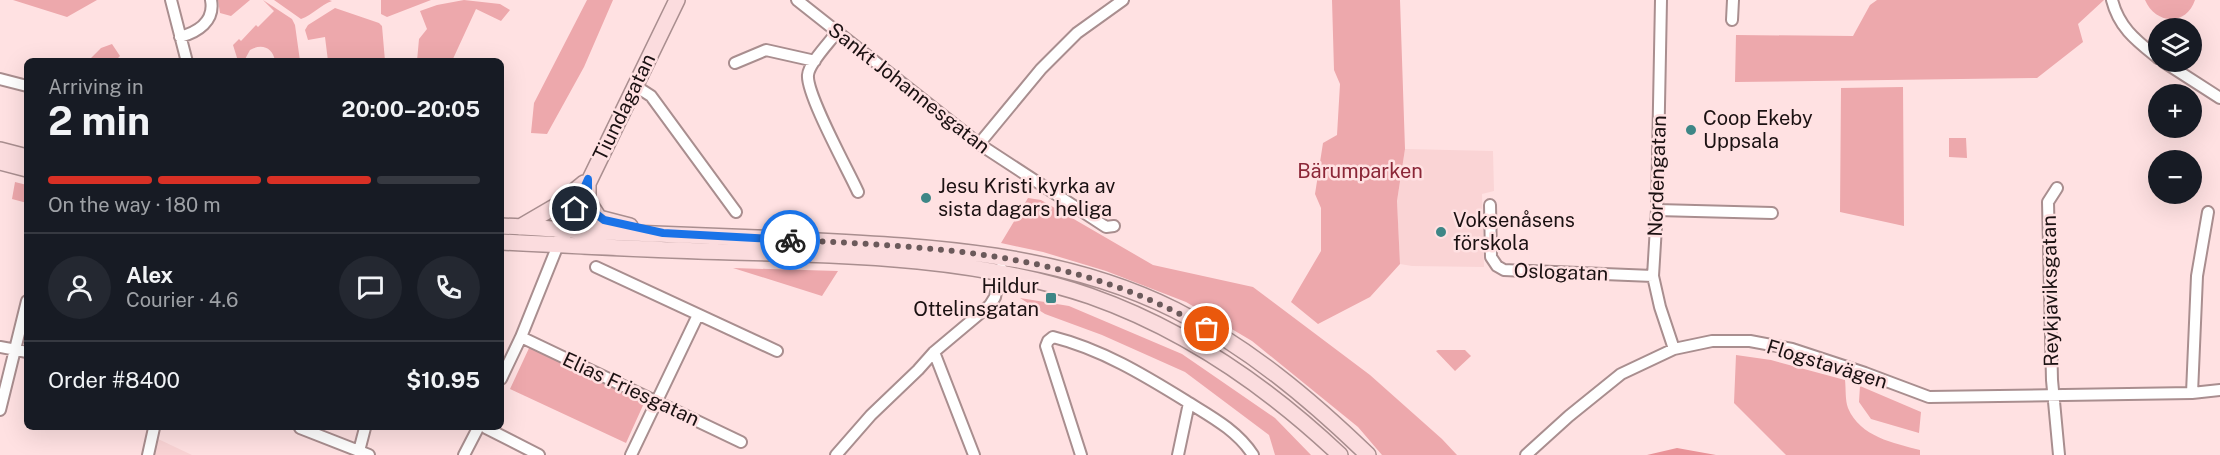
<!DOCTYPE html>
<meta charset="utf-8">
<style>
:root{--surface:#171b24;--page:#242831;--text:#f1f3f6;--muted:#9ea1a6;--line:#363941;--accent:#d93025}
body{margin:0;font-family:"Public Sans",sans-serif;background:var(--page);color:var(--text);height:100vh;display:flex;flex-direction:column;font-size:22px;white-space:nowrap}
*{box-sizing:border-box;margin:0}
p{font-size:20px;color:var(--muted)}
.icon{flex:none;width:33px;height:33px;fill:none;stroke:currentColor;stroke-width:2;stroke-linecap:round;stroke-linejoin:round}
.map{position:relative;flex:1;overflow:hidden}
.panel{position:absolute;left:24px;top:58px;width:480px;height:372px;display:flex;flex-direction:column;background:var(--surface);border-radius:9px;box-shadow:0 6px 24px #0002}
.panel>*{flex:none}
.fabs{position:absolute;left:2148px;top:18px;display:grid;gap:12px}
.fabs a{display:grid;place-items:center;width:54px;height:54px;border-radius:50%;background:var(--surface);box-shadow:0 6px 24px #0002;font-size:30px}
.pin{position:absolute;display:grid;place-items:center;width:51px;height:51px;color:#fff;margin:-26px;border:3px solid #fff;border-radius:50%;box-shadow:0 2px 6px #0007}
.courier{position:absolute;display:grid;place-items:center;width:60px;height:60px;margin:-30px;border:4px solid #1a73e8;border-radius:50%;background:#fff;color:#222;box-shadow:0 2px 8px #0007}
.overview em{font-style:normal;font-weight:700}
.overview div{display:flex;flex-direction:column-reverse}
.overview{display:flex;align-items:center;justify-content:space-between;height:102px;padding:0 24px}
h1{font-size:39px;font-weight:700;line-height:45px}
.bar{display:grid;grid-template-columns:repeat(4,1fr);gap:9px 6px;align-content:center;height:72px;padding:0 24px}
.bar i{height:8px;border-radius:4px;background:var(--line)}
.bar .active{background:var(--accent)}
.bar p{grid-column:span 4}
.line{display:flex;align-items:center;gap:15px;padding:0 24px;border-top:2px solid var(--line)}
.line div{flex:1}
.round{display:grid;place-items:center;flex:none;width:63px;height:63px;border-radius:32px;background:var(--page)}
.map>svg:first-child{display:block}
.built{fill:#fad4d5}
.green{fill:#eda8ac}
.forest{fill:#e99298}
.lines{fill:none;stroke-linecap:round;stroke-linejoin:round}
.street-casing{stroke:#a98e8f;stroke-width:14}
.secondary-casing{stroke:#a98e8f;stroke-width:18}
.street{stroke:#fff;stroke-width:10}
.secondary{stroke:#fbdcde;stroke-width:15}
.done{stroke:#6b5a5b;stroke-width:6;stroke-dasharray:0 10.8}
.route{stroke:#1a73e8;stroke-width:8}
.poi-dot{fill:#3e8686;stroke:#ffe1e2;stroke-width:2}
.labels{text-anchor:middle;stroke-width:5;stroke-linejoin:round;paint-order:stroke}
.street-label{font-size:20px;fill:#1b1112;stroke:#ffe1e2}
.poi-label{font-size:20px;fill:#1b1112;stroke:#ffe1e2;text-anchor:start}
.park-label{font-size:20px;fill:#8b2637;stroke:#ffe1e2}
</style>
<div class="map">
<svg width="2220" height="455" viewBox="0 0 2220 455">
<rect width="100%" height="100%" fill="#ffe1e2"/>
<!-- built -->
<path class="built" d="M1405,149l88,2 1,40 -12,3 2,73 -72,-1 -12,-2 -3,-63z
M156,438l36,17h-40z"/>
<!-- green -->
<path class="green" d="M13,0h84l-30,17z
M218,0h32l-19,16 -11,-3z
M263,0l29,19 3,6 5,36h-25c-2,-13 -13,-18 -25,-11l-6,11h-6l-5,-16 6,-6 2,2 15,-16 2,2 16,-16z
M274,0h55l3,1c-12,4 -19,14 -31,18z
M381,0h50l-44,17 -6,-3z
M464,0l36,4 10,6 -9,11 -25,-12 -24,52h-35l2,-22 8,-10 -7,-18 17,-6z
M587,0h26l-29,67 -37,67 -16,-1 3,-30z
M1332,0h68l5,149 -8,52 3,63 -30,33 -52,27 -27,-22 30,-51v-43l-6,-14 8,-51 14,-8 3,-51 -6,-14z
M1877,0h227l-26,24 5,18 -46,36 -302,4 1,-47 117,1 17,-31z
M2145,0h50c-9,27 -40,24 -50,0z
M335,8l44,15 3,3 3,35h-57l-3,-24 -17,3 -3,-10 3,-5z
M112,44l8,12 -5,5h-27l13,-13z
M1903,87l1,139 -64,-14 1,-124z
M1949,138h17l1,20 -18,-1z
M15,182l12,3v18l-15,-4z
M1028,198l13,2 112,65 100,22 117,88 72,64 15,16h-75l-24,-28 -106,-86 -66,-39 -80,-31 -63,-19 -42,-9z
M733,268l105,3 -16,25z
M1020,298l49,8 113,48 93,64 36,37h-36l-6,-20 -84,-63 -83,-37 -57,-21z
M530,346l115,55 -19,42 -116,-54z
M1438,350h27l6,6 -16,15 -19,-20z
M1736,355l35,5 74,20c1,8 0,20 3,28 12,29 46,35 72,42v5h-134l-52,-52z
M1860,386l61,26 -2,21 -48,-14 -12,-17z"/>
<!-- forest -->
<path class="forest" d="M1677,448l39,7h-69z"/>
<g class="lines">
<defs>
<path id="street" d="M171,0l16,62
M797,0l182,144 127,83 8,-1
M1661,0l-4,210 -4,66 7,31 14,42
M2112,0c7,28 25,41 46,58
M1732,20l1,-20
M837,32c-8,11 -28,31 -29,43 -2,19 40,95 50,117
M180,37c18,-5 35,-16 31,-37
M2164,62l56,36
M735,63l31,-13 49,11
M0,79l27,7
M634,85l17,11 85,116
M979,144l62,-75 36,-36 46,-33
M2057,188l-9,14 4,178 7,75
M1490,205l1,52 6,9 7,4 149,6
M1657,210l115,3
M596,267l181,84
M521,337l220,105
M0,347l27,5
M934,352l40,103
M501,379l20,-42 37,-92
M2192,393l5,-117 11,-64
M0,410l27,-109
M300,428l69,27
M486,428l53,27
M359,451l6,-23
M148,455l6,-27
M464,455l14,-27
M631,455l67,-140
M836,455l35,-40 47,-45 16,-18 56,-47 5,-8 6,-29
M1081,455l-35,-109 2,-5 5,-4c48,12 91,38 133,64 24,15 51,29 67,54
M1178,455l11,-52
M1526,455l43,-39 52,-42 53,-25 38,-8h38l42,8 73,24 64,24 263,-4 28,-3"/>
<path id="secondary" d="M0,150l27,7
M0,162l27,7
M588,185v16l11,17 31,8
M501,226c26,1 53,3 79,5 67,3 133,5 200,8 134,7 273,10 395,71 73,37 135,89 193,145
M520,227l36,-21 28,-23
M562,237l115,-237
M501,242c77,4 154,8 231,10 119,3 243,5 358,44 94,33 178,91 250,159"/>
</defs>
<!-- street casing -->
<use href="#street" class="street-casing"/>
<!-- secondary casing -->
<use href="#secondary" class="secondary-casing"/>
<!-- street -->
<use href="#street" class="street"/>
<!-- secondary -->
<use href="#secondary" class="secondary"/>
</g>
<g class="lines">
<!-- done -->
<path class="done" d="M790,240c148,7 286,12 417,89"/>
<!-- route -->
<path class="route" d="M575,209l13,-30v22l7,12 9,7 59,13 127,7"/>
</g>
<!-- markers -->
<g class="poi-dot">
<circle cx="1691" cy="130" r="6"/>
<circle cx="926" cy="198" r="6"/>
<circle cx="1441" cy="232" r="6"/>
<rect x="1045" y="292" width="12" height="12" rx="3"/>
</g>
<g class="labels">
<!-- street labels -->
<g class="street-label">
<text transform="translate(909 88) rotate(38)" y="7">Sankt Johannesgatan</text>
<text transform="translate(624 107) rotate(-64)" y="7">Tiundagatan</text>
<text transform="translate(1657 176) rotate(-88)" y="7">Nordengatan</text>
<text transform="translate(1561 272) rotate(2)" y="7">Oslogatan</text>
<text transform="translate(2050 291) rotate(-91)" y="7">Reykjaviksgatan</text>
<text transform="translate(1827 364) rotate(17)" y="7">Flogstavägen</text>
<text transform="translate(631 389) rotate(25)" y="7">Elias Friesgatan</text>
</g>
<!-- poi labels -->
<g class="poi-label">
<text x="1703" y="125">Coop Ekeby<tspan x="1703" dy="23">Uppsala</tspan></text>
<text x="938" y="193">Jesu Kristi kyrka av<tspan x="938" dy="23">sista dagars heliga</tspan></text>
<text x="1453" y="227">Voksenåsens<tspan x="1453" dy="23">förskola</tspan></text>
<text x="1039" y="293" text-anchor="end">Hildur<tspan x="1039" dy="23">Ottelinsgatan</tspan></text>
</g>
<!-- park labels -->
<g class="park-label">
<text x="1360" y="178">Bärumparken</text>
</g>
</g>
</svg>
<div class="fabs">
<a><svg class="icon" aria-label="layers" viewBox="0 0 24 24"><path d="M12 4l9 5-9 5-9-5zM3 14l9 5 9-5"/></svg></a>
<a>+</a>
<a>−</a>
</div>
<div class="pin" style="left:1207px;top:329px;background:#ea580c"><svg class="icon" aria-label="bag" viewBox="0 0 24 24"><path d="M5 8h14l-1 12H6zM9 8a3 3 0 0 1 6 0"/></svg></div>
<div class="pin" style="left:575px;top:209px;background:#1f2937"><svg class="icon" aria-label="home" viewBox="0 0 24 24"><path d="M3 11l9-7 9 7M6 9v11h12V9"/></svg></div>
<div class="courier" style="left:790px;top:240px"><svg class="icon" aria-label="bike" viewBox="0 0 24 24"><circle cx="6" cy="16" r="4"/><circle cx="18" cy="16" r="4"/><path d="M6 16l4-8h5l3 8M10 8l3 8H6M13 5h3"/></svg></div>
<section class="panel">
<div class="overview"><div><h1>2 min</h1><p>Arriving in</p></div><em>20:00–20:05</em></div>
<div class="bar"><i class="active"></i><i class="active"></i><i class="active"></i><i></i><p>On the way · 180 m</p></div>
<div class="line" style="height:108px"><a class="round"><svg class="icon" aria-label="person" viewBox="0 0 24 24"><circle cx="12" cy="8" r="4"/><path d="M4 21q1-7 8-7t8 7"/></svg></a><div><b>Alex</b><p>Courier · 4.6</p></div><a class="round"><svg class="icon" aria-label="chat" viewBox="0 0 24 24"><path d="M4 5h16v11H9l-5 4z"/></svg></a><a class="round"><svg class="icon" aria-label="phone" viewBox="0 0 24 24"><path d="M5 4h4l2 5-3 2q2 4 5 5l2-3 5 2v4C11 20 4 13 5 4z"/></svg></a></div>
<div class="line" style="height:78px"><div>Order #8400</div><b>$10.95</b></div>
</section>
</div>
